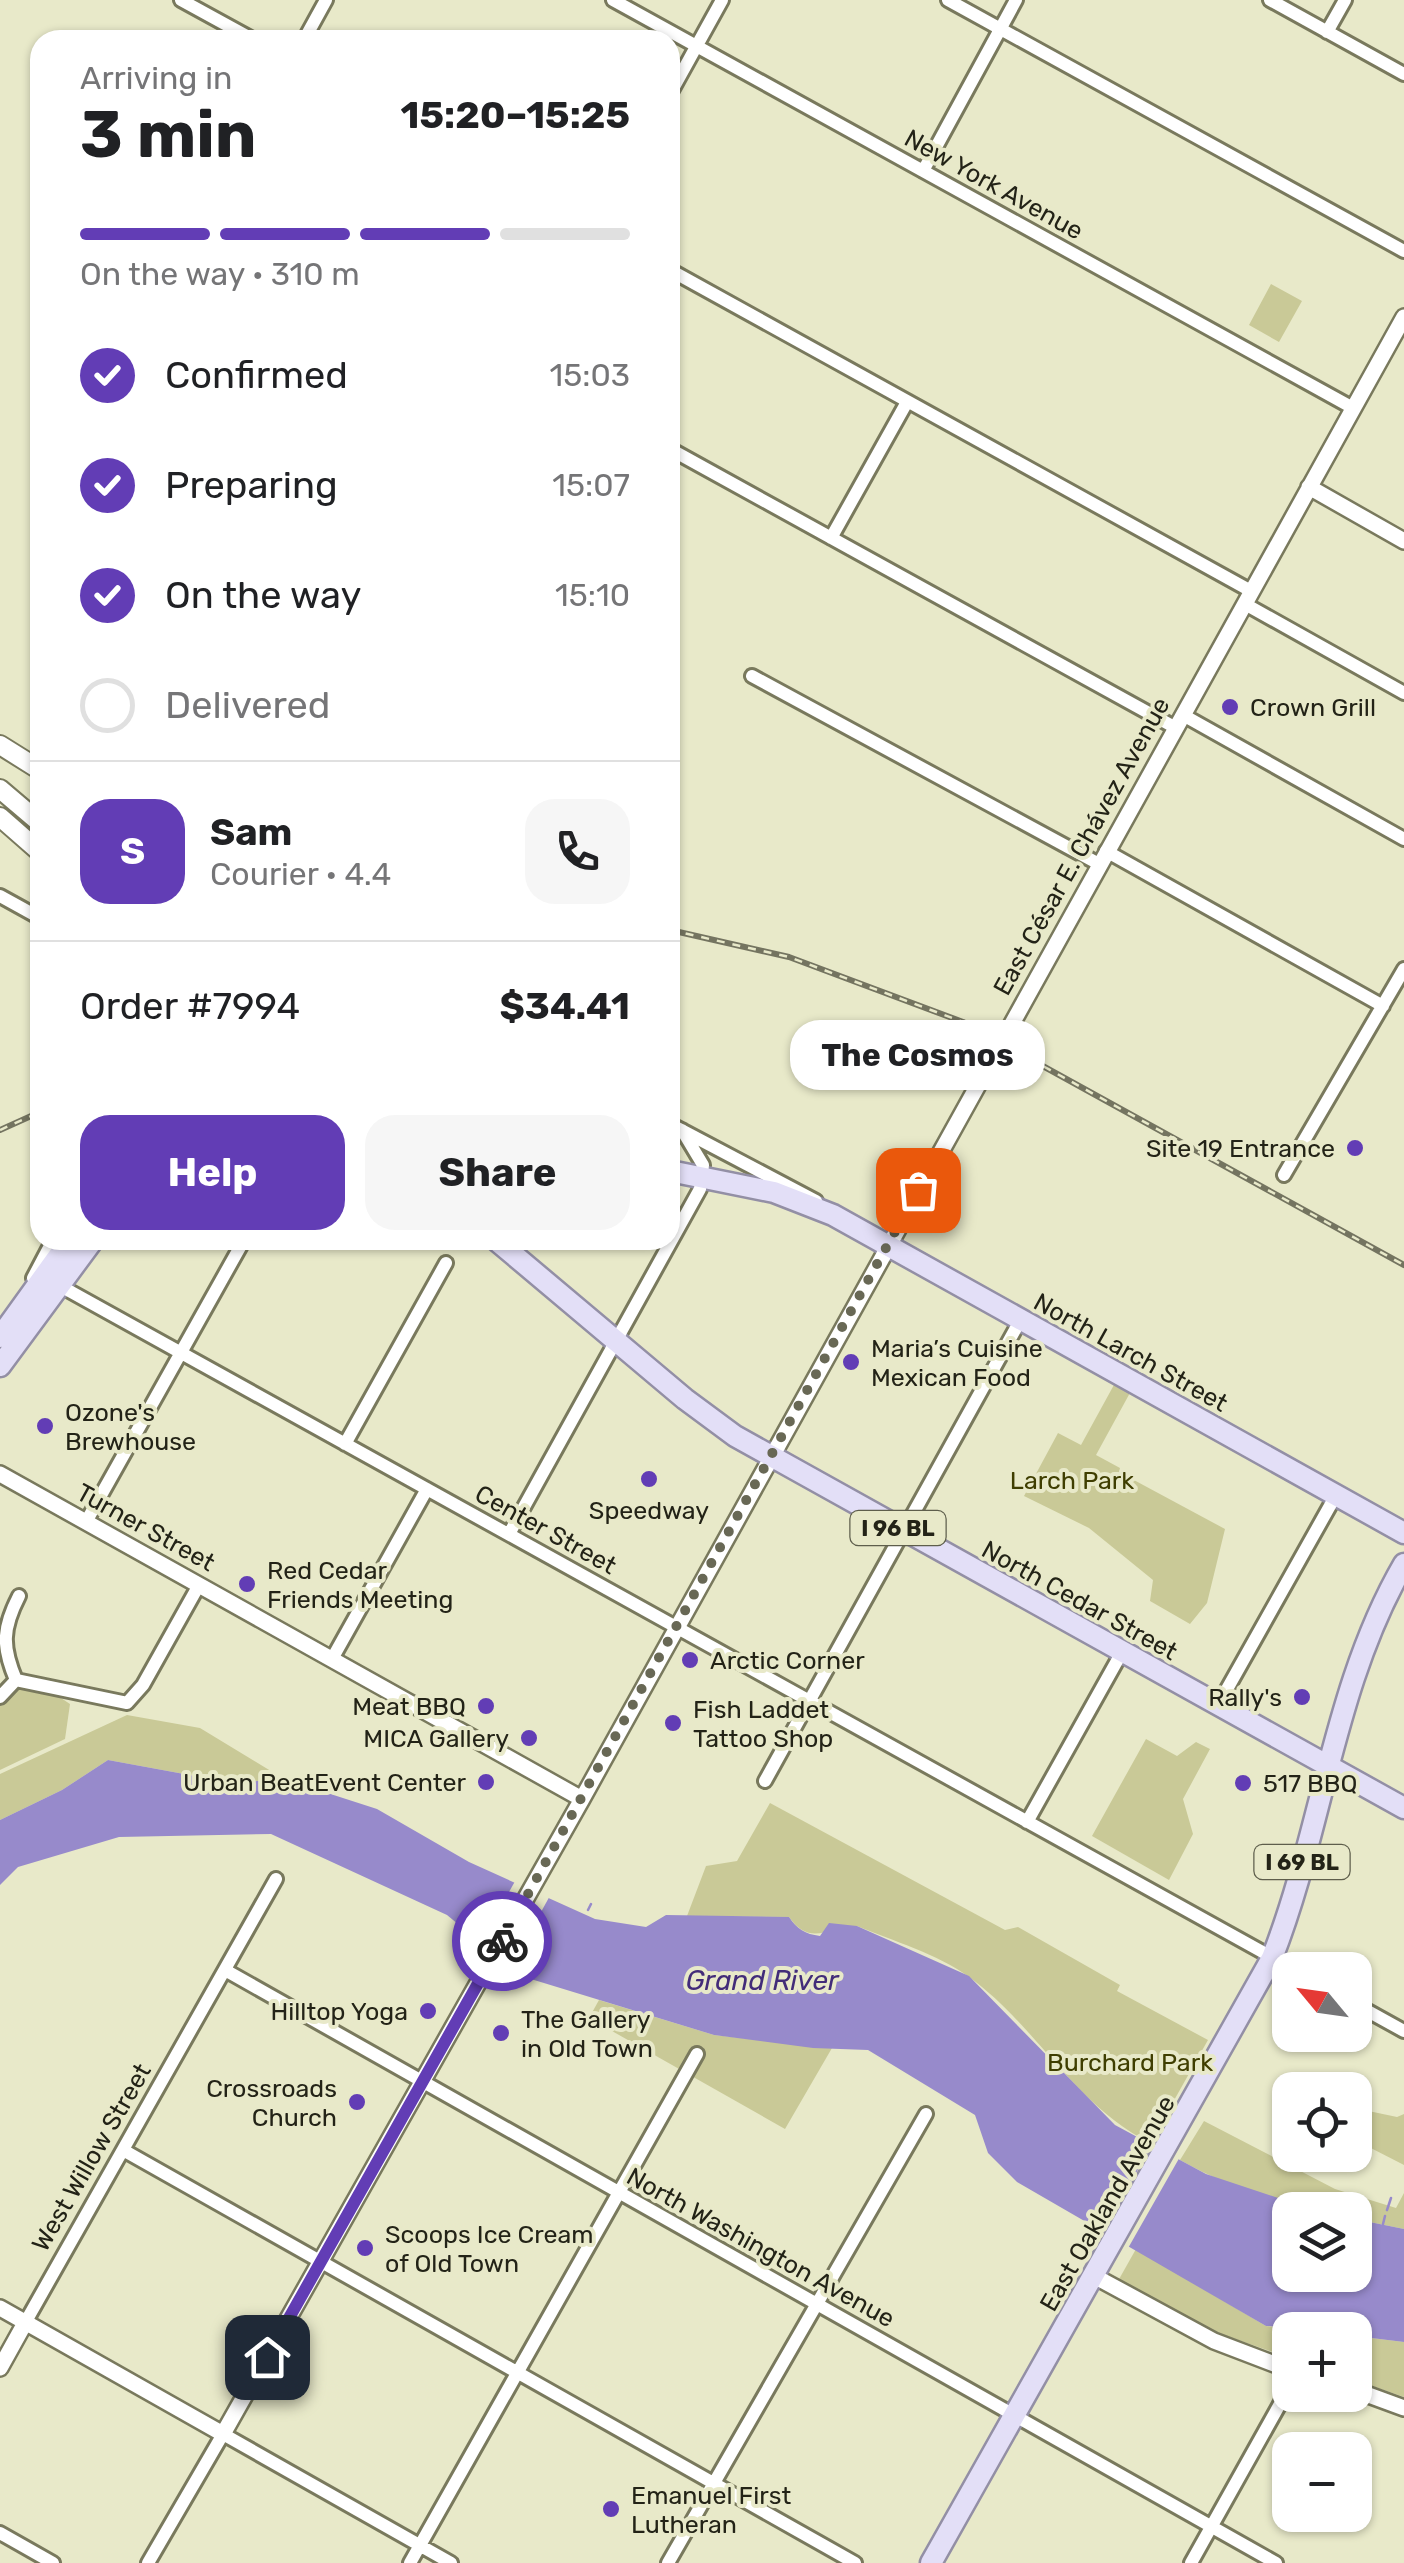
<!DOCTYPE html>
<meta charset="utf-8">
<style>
:root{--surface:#fff;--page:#f6f6f6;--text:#202124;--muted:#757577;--line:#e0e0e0;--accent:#623db5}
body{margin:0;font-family:Rubik,sans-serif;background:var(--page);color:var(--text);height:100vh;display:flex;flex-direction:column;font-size:38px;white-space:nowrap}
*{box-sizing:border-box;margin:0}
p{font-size:32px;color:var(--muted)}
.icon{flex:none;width:55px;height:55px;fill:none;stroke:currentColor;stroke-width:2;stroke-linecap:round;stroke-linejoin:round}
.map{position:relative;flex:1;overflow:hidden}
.sheet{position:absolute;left:30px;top:30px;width:650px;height:1220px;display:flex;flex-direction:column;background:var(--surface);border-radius:30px;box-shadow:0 2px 8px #0004}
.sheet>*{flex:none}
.needle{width:65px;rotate:299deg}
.buttons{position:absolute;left:1272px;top:1952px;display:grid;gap:20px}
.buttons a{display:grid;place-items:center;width:100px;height:100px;border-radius:20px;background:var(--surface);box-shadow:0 2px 8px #0004;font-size:50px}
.pin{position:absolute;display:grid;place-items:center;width:85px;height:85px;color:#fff;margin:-42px;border-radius:20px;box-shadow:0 5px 15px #0006}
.courier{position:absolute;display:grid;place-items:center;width:100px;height:100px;margin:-50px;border:8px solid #623db5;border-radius:50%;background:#fff;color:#222;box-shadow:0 2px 12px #0007}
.bubble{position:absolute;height:70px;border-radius:30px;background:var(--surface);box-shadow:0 2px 8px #0004;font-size:32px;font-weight:700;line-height:70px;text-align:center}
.headline em{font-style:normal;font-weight:700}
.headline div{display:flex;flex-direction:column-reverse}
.headline{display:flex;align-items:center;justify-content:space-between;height:170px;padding:0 50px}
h1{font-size:65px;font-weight:700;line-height:75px}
.bar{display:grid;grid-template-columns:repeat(4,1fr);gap:15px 10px;align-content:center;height:120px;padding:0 50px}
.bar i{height:12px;border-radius:8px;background:var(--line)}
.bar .current{background:var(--accent)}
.bar p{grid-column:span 4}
.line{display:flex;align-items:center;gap:25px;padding:0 50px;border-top:2px solid var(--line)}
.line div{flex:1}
.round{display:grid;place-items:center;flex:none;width:105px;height:105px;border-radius:30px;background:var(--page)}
ol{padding:0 50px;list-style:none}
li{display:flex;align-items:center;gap:30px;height:110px}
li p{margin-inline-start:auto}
li .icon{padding:10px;border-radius:50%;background:var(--accent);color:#fff;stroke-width:4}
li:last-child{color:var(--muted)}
li i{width:55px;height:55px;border:5px solid var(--line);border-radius:50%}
.primary-button{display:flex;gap:20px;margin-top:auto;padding:20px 50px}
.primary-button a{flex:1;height:115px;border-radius:30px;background:var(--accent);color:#fff;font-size:40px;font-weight:700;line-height:115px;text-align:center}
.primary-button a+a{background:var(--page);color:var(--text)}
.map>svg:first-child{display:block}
.green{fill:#c9c997}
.water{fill:#978acb}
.pier{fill:#e8e9c9}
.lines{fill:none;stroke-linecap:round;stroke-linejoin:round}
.stream{stroke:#978acb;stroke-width:2.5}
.minor-casing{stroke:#79795d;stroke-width:18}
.tertiary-casing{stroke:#79795d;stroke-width:20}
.secondary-casing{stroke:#79795d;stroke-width:22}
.primary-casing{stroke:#938fa5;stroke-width:25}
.minor{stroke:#fff;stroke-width:12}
.tertiary{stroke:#fff;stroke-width:15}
.secondary{stroke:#fff;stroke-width:18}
.primary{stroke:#e3dff7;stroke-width:20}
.rail-casing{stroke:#747460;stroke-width:6}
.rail{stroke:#e8e9c9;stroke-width:2.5;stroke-dasharray:8;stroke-linecap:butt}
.done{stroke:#686855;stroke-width:10;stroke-dasharray:0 18}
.route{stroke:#623db5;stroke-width:12}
.poi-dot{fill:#623db5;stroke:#e8e9c9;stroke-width:4}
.labels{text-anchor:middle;stroke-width:8;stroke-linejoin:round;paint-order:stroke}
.shield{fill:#e8e9c9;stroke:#5e5e4c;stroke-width:2.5}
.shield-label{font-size:22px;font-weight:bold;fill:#232317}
.street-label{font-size:25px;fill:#232317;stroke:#e8e9c9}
.poi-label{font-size:25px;fill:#232317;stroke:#e8e9c9;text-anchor:start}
.park-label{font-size:25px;fill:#3f3e01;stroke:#e8e9c9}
.water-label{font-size:28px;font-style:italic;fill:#422c79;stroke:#e8e9c9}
</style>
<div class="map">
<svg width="1404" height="2563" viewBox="0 0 1404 2563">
<rect width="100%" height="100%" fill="#e8e9c9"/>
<!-- green -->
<path class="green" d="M1271,284l31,17 -23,41 -30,-17z
M1115,1383l16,8 -35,64 24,13 -1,4 106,57 -18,74 -17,21 -40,-23 3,-21 -64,-52 -65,-32 34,-63 23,12z
M18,1689l37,5 15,10 -5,35 -65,31v-64z
M127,1715l73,13 84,51 -51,4 -125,-23 -46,30 -62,30v-46z
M1146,1739l31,17 19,-14 14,7 -27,50 10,35 -24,46 -77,-44z
M770,1803l235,127 13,-3 102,58 -3,6 91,49 -58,103c-78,-40 -112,-116 -181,-166 -31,-23 -76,-36 -112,-51 -29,1 -47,21 -68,-9l-102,-1 19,-50 31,-5z
M599,2000l115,35 118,13 -47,81 -196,-111z
M1359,2109l38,8 7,-3v51l-41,-21 4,-12 -12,-7z
M1204,2121l131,68 61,19 8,-15v36l-49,-10v-9c-62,0 -121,-20 -175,-50z
M1136,2249l130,77 36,4h-12v28l-69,-24 -103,-53z
M1355,2336l49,6v55l-49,-17z"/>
<!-- water -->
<path class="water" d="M108,1760l125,23 51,-4 93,30 92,53 126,57 51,8 20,-12 123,2c8,12 16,17 31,19l9,-13 28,3 112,50 146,149 91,49 108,36h-24v65h65v-56l49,10v113l-49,-6v-6l-89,-4 -249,-144 -29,-29 -13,-38 -107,-65 -55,-2 -99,-13 -193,-59 -74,-61 -176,-81 -152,3 -101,30 -18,18v-65l62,-30z"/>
<!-- pier -->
<path class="pier" d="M518,1876l34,16 -44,80 -30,-25z
M1155,2140l26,15 -54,95 -26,-16z"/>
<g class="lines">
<!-- stream -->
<path class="stream" d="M588,1910l3,-6
M1387,2210l4,-12
M1383,2224l2,-8"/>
<defs>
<path id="minor" d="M181,0l73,40
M613,0l740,408
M948,0l456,251
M1270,0l134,74
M1327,32l18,-32
M304,40l22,-40
M670,94l52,-94
M923,171l93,-171
M670,270l581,321
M670,449l506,279
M831,538l76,-136
M1245,604l159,89
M752,676l347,188
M1183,715l221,124
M1106,851l277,155
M0,896l40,22
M670,1124l146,77
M1284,1175l120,-206
M33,1278l20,-38
M55,1283l1240,687
M345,1444l101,-181
M86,1522l158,-282
M509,1534l191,-345 3,-24 -21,-35
M332,1659l95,-170
M16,1680c-14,-33 -14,-51 3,-84
M0,1697l16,-17 111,23 16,-18 56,-100
M1217,1707l119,-212
M765,1781l256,-462
M1027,1822l95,-170
M225,1970l1051,593
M1355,2004l49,27
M123,2150l732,413
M25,2323l251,-444
M0,2533l53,30
M148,2563l75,-129 228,129
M410,2563l287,-509
M668,2563l258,-449
M1191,2563l99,-177"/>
<path id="tertiary" d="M1309,487l95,54
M0,1474l582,325
M1094,2276l120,65 76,29
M0,2308l223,126 359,-635 822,-1482
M0,2368l25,-45
M1355,2390l49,18"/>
<path id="secondary" d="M0,745l40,25
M0,789l40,34
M0,817l40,35"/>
<path id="primary" d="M670,1171l104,21 59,23 571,318
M496,1240l189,159 50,37 669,372
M0,1337l70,-97
M0,1366l93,-126
M931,2563l341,-605c51,-130 61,-272 132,-394"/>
</defs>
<!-- minor casing -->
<use href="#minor" class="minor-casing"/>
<!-- tertiary casing -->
<use href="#tertiary" class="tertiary-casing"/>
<!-- secondary casing -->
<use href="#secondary" class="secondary-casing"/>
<!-- primary casing -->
<use href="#primary" class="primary-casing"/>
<!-- minor -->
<use href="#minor" class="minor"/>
<!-- tertiary -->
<use href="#tertiary" class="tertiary"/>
<!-- secondary -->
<use href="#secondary" class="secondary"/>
<!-- primary -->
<use href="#primary" class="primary"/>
<defs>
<path id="rail" d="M670,930l119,27 174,65 441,243
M0,1130l40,-18"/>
</defs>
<!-- rail casing -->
<use href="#rail" class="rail-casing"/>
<!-- rail -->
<use href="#rail" class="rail"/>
</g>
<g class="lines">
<!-- done -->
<path class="done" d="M502,1941l416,-751"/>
<!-- route -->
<path class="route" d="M267,2357l235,-416"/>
</g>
<!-- markers -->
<g class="poi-dot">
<circle cx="1230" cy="707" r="10"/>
<circle cx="1355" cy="1148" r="10"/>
<circle cx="851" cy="1362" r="10"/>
<circle cx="45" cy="1426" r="10"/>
<circle cx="649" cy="1479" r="10"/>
<circle cx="247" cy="1584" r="10"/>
<circle cx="690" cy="1660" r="10"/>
<circle cx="1302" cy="1697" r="10"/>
<circle cx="486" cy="1706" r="10"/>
<circle cx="673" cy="1723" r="10"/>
<circle cx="529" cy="1738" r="10"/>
<circle cx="486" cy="1782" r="10"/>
<circle cx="1243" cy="1783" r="10"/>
<circle cx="428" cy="2011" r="10"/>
<circle cx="501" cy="2033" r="10"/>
<circle cx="357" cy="2102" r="10"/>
<circle cx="365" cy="2248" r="10"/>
<circle cx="611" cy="2509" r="10"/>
</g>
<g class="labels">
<!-- shield labels -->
<g class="shield">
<rect x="850.5" y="1511" width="95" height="34" rx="8"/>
<rect x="1254.5" y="1845" width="95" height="34" rx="8"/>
</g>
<g class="shield-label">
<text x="898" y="1536">I 96 BL</text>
<text x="1302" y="1870">I 69 BL</text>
</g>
<!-- street labels -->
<g class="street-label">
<text transform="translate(994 184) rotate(29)" y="9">New York Avenue</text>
<text transform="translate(1081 846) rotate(-61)" y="9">East César E. Chávez Avenue</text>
<text transform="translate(1131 1352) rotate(29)" y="9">North Larch Street</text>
<text transform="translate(146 1527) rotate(29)" y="9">Turner Street</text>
<text transform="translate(546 1529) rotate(29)" y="9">Center Street</text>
<text transform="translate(1080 1600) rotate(29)" y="9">North Cedar Street</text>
<text transform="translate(91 2157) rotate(-60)" y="9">West Willow Street</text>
<text transform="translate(1107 2203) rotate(-60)" y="9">East Oakland Avenue</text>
<text transform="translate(761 2247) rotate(29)" y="9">North Washington Avenue</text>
</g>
<!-- poi labels -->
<g class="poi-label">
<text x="1250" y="716">Crown Grill</text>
<text x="1335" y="1157" text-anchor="end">Site 19 Entrance</text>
<text x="871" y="1357">Maria’s Cuisine<tspan x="871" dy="29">Mexican Food</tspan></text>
<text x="65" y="1421">Ozone's<tspan x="65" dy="29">Brewhouse</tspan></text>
<text x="649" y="1519" text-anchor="middle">Speedway</text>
<text x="267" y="1579">Red Cedar<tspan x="267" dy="29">Friends Meeting</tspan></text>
<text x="710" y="1669">Arctic Corner</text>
<text x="1282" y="1706" text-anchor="end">Rally's</text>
<text x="466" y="1715" text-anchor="end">Meat BBQ</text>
<text x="693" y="1718">Fish Laddet<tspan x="693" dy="29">Tattoo Shop</tspan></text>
<text x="509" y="1747" text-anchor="end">MICA Gallery</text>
<text x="466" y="1791" text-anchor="end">Urban BeatEvent Center</text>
<text x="1263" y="1792">517 BBQ</text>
<text x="408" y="2020" text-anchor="end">Hilltop Yoga</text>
<text x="521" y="2028">The Gallery<tspan x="521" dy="29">in Old Town</tspan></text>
<text x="337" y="2097" text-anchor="end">Crossroads<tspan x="337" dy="29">Church</tspan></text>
<text x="385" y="2243">Scoops Ice Cream<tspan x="385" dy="29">of Old Town</tspan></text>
<text x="631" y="2504">Emanuel First<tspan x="631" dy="29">Lutheran</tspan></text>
</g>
<!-- park labels -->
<g class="park-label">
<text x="1072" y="1489">Larch Park</text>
<text x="1130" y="2071">Burchard Park</text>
</g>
<!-- water labels -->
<g class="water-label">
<text x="762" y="1990">Grand River</text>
</g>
</g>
</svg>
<div class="buttons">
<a><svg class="needle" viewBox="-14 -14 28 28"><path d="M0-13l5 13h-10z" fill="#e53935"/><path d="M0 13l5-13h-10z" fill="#757577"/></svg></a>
<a><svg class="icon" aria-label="locate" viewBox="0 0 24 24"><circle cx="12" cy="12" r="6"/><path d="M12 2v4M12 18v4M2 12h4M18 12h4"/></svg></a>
<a><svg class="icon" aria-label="layers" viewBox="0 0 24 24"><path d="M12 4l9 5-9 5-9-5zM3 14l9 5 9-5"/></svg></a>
<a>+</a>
<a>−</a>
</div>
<div class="pin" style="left:918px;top:1190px;background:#ea580c"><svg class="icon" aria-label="bag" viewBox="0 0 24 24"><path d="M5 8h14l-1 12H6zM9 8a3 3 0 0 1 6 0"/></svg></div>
<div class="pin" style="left:267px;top:2357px;background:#1f2937"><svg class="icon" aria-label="home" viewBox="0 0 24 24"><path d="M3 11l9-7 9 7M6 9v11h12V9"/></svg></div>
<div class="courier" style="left:502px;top:1941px"><svg class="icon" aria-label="bike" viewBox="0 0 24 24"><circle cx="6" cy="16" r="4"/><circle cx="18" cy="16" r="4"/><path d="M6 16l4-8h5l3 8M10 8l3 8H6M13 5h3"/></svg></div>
<div class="bubble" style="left:790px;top:1020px;width:255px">The Cosmos</div>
<section class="sheet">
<div class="headline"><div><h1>3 min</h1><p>Arriving in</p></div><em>15:20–15:25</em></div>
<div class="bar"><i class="current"></i><i class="current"></i><i class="current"></i><i></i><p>On the way · 310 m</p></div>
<ol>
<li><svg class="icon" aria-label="check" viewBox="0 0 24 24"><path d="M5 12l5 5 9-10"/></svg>Confirmed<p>15:03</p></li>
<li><svg class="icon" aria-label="check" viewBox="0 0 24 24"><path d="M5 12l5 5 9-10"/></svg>Preparing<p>15:07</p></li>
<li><svg class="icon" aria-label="check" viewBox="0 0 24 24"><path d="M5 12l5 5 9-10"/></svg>On the way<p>15:10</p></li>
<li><i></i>Delivered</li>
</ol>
<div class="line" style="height:180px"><b class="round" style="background:var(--accent);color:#fff">S</b><div><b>Sam</b><p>Courier · 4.4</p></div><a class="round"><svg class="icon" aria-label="phone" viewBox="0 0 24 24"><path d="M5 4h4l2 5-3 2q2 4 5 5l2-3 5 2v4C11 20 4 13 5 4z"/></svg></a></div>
<div class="line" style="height:130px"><div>Order #7994</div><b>$34.41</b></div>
<div class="primary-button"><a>Help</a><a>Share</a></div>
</section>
</div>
